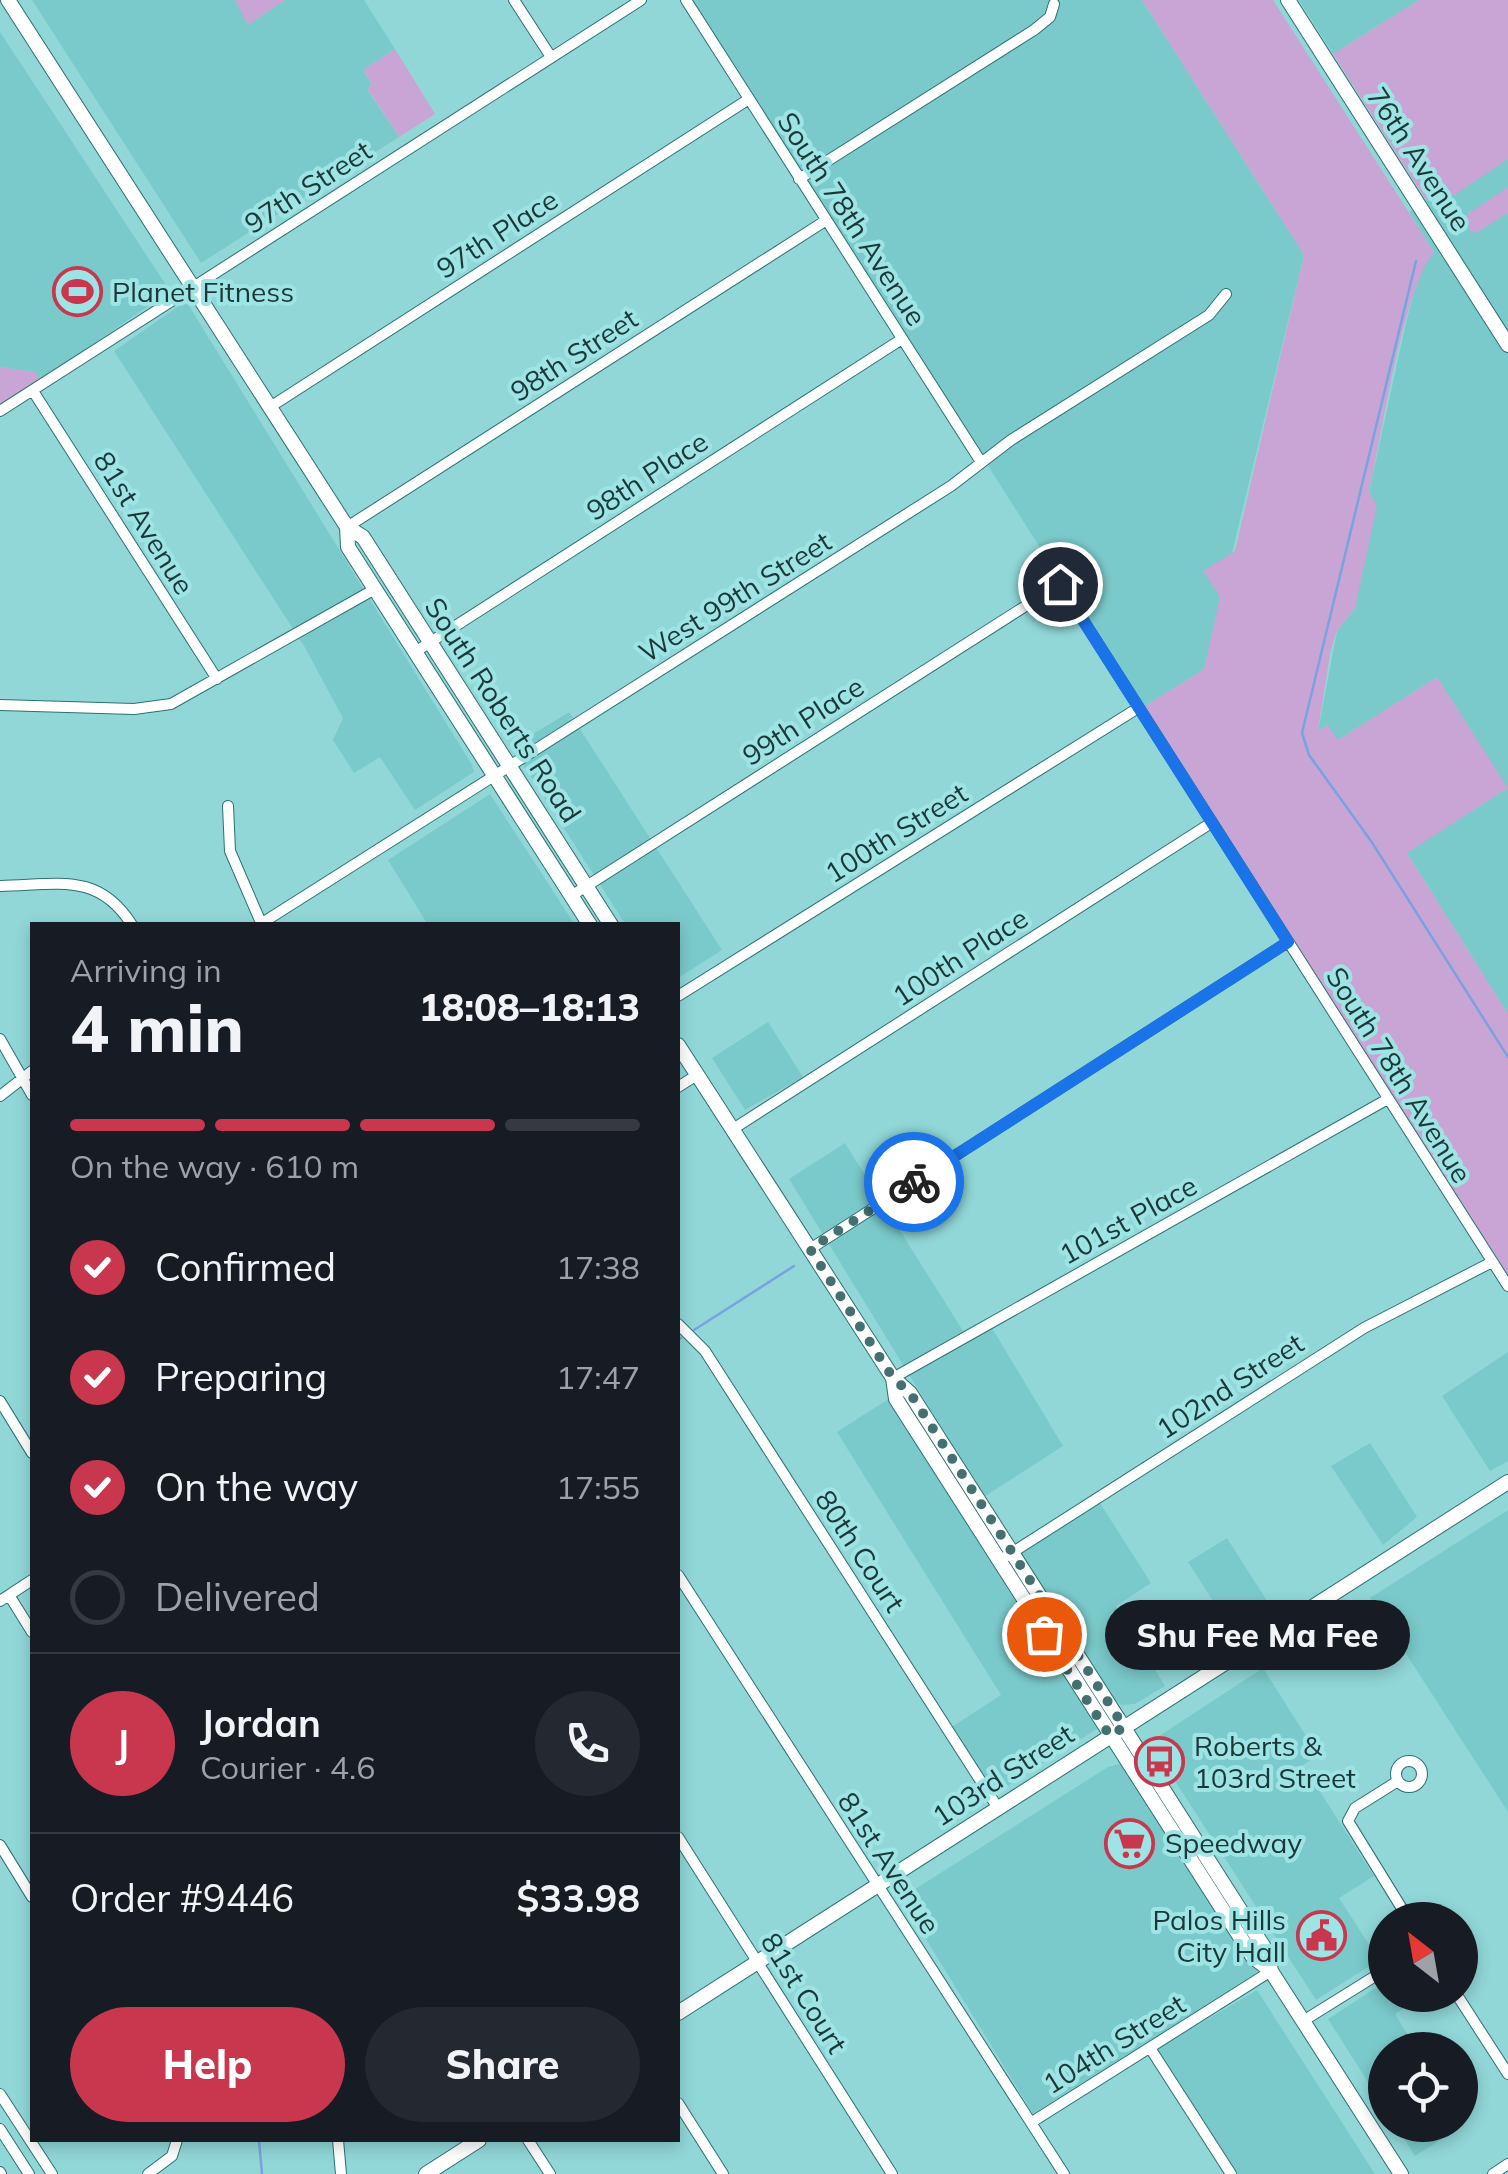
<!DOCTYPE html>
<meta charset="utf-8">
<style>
:root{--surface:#171b24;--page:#242831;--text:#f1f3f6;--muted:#9ea1a6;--line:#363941;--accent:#c8374d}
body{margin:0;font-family:Mulish,sans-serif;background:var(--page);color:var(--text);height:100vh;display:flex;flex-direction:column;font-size:38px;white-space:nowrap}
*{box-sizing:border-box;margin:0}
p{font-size:32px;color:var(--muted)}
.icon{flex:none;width:55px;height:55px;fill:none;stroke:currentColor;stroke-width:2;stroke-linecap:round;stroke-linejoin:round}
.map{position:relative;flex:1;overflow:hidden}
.sheet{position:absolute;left:30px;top:922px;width:650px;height:1220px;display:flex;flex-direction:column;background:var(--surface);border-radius:0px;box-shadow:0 5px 15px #0003}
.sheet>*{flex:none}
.needle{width:65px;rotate:329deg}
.buttons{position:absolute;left:1368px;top:1902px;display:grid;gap:20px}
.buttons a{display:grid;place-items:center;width:110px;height:110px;border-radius:50%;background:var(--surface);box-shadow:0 5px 15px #0003;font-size:50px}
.pin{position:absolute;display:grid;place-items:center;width:85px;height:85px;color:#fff;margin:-42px;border:5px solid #fff;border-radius:50%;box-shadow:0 2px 10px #0007}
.courier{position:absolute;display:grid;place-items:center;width:100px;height:100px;margin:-50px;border:8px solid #1a73e8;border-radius:50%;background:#fff;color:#222;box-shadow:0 2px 12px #0007}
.bubble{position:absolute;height:70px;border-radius:35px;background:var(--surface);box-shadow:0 5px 15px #0003;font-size:32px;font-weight:800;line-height:70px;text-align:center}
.overview em{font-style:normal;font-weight:800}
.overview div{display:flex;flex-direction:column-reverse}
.overview{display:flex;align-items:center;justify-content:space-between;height:170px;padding:0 40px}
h1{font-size:65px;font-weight:800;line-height:75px}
.bar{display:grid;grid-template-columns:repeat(4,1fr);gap:15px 10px;align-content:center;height:120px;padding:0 40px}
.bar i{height:12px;border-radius:8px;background:var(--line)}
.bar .current{background:var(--accent)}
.bar p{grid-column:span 4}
.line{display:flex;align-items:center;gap:25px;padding:0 40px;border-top:2px solid var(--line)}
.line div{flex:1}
.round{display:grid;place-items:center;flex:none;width:105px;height:105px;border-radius:52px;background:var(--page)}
ol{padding:0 40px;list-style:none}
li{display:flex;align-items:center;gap:30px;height:110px}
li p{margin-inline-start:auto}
li .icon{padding:10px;border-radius:50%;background:var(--accent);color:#fff;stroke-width:4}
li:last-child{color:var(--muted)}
li i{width:55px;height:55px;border:5px solid var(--line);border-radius:50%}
.cta{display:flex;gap:20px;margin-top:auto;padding:20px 40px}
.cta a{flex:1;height:115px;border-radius:60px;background:var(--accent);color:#fff;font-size:40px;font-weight:800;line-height:115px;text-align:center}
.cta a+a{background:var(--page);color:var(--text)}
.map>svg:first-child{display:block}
.built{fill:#7bcacb}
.green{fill:#c8a5d5}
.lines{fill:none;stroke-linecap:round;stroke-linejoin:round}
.stream{stroke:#79a3de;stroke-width:2.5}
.minor-casing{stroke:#2a7173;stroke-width:12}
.tertiary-casing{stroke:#2a7173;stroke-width:16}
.minor{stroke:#fff;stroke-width:10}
.tertiary{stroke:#fff;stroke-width:14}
.done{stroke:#447071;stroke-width:10;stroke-dasharray:0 18}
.route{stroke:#1a73e8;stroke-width:12}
.labels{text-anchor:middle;stroke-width:8;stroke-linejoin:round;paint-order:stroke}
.street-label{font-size:28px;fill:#1b3839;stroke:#9ee4e5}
.poi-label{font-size:28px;fill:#1b3839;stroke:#9ee4e5;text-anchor:start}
</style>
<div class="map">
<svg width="1508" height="2174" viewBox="0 0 1508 2174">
<rect width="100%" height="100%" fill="#91d7d8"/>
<!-- built -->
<path class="built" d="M32,0h332l31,49 -32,21 9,15 -5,4 32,48 -198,126z
M692,0h450l162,255 -100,414 -62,39z
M1299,0h120l-86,54z
M0,32l170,259 -130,90 -6,-9 -34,-5z
M1508,159v855l-101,-161 30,-176 -99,63 -20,-9 19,-100 18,-23 14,-116 37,-169 14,-54 14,-17 -25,-40 17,-12 15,1z
M186,301l286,464 2,7 -59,38 -35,-53 -26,16 -21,-33 10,-22 -39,-72 -190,-295z
M569,712l153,238 -44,28v-53h-52l-114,-178z
M490,794l85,131h-147l-40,-65z
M768,1022l35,55 -58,33 -33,-52z
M845,1143l118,188 23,-13 77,128 -79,51 -195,-318z
M1508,1352v109l-18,10 -48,-75z
M890,1398l207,331 -107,68 -43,-67 54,-35 -164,-263z
M1370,1443l47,74 -34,28 -52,-79z
M1100,1503l51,80 -35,23 49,80 -30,18 -14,1 -10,-9 -90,-142z
M1508,1510v302l-138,-214z
M1227,1538l49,77 -38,25 -50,-78z
M1263,1668l55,87 -15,10 71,111 -35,22 40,62 -63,40 -166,-258z
M1122,1763l136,209 -225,142 -132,-216 207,-131z
M1385,1982v13h39l-29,19 22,36h-32v59l-57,-90z
M1257,1990l118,184h-137l-81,-125z
M1460,2119l4,6 -49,31 -20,-31h65z"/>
<!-- green -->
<path class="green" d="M235,0h50l-37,25z
M1142,0h131l161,252c-32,40 -52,183 -65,240l8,14 -22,102 -19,24 -6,22 -12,76 10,-5 10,15 99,-63 71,111 -101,65 101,161v264l-366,-570 62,-39 16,-72 -17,-26 32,-20 69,-296z
M1419,0h89v159l-52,35 -15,7 -15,-1 -93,-146z
M395,49l40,65 -36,23 -32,-49 5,-4 -9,-14z
M1508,187v26l-32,20 -6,-2 -4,-16z
M0,367l35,5 5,9 -40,25z"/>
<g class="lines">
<!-- stream -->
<path class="stream" d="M1416,261l-114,472 7,22 62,86 137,216
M694,1330l100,-64
M678,1340l3,-2
M259,2140l3,34"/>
<defs>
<path id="minor" d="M514,0l37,57
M686,0l295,462
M799,179l235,-149 16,-13 4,-13
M33,391l184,288
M270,407l479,-308
M0,411l641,-411
M347,527l478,-306
M415,652l487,-313
M0,705l134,4 37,-5 204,-115
M228,806l2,45 32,74
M0,886c57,-1 98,-15 132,39
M571,896l489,-312 448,702
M259,925l692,-439 60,-46 198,-125 17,-21
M678,996l460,-288
M0,1039l32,56
M678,1087l19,-12
M0,1096l32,-25
M733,1129l478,-306
M810,1249l478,-307
M678,1324l27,27 293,457
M893,1378l493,-278
M0,1401l32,52
M999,1561l365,-233 128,-66
M678,1575l386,599
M9,1595l23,37
M0,1601l32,-21
M1396 1774a13 13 0 1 1 26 0a13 13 0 1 1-26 0Z
M1398,1781l-43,27 -7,13 61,99
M678,1837l214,337
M0,1845l32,52
M1457,1995l51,79
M1303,2021l82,-51
M1150,2048l81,126
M0,2094l52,80
M678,2103l45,71
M1032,2122l239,-151
M0,2129l29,45
M338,2140l3,34
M528,2140l22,34
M0,2172l1,2
M148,2174l24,-18 5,-16
M1493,2174l15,-10"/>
<path id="tertiary" d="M8,0l339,527 16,10 248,388
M1288,0l220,345
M347,527l1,20 242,378
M678,1045l215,333 17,15 357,559 4,19
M893,1378l3,21 357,558 18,14 130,203
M678,2013l830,-531
M426,2174l53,-34"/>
</defs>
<!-- minor casing -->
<use href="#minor" class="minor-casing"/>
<!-- tertiary casing -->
<use href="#tertiary" class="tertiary-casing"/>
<!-- minor -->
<use href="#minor" class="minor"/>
<!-- tertiary -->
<use href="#tertiary" class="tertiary"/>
</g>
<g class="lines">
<!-- done -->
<path class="done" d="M914,1182l-104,67 83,129 17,15 214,334 -14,9 -66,-102"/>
<!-- route -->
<path class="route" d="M914,1182l374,-240 -228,-358"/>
</g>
<!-- icons -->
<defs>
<symbol id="stadium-ring" viewBox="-11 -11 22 22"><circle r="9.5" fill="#9ee4e5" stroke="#c8374d" stroke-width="1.5"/><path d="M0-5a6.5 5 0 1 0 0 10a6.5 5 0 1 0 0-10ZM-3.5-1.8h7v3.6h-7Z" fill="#c8374d"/></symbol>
<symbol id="bus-ring" viewBox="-11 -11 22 22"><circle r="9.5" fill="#9ee4e5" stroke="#c8374d" stroke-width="1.5"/><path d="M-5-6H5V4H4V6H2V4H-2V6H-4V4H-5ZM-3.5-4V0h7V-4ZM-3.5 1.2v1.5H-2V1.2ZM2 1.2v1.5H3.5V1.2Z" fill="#c8374d"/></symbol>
<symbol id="supermarket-ring" viewBox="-11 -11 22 22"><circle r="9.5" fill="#9ee4e5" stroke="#c8374d" stroke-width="1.5"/><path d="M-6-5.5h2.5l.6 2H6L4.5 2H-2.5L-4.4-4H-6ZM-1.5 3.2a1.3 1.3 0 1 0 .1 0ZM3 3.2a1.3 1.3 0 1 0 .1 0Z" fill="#c8374d"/></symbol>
<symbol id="civic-ring" viewBox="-11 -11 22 22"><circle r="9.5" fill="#9ee4e5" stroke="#c8374d" stroke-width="1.5"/><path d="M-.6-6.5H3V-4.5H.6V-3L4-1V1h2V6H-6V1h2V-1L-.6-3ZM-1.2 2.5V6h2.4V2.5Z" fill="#c8374d"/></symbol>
</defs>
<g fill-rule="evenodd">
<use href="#stadium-ring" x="50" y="264" width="55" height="55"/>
<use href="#bus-ring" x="1132" y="1734" width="55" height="55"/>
<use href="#supermarket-ring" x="1102" y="1816" width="55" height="55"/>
<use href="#civic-ring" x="1294" y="1908" width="55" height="55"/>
</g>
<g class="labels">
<!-- street labels -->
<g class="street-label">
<text transform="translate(1419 159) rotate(57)" y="10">76th Avenue</text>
<text transform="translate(308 187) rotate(-33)" y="10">97th Street</text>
<text transform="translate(852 219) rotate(57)" y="10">South 78th Avenue</text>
<text transform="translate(497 234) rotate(-33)" y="10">97th Place</text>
<text transform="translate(574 355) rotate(-33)" y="10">98th Street</text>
<text transform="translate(647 476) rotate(-33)" y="10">98th Place</text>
<text transform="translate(144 523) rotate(58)" y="10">81st Avenue</text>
<text transform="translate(735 597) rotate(-32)" y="10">West 99th Street</text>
<text transform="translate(503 710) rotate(57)" y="10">South Roberts Road</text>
<text transform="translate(803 721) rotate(-33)" y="10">99th Place</text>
<text transform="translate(896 833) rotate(-32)" y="10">100th Street</text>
<text transform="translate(960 957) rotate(-33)" y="10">100th Place</text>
<text transform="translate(1399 1075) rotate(58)" y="10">South 78th Avenue</text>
<text transform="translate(1128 1220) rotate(-29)" y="10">101st Place</text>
<text transform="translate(1230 1386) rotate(-33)" y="10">102nd Street</text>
<text transform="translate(860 1551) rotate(57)" y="10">80th Court</text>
<text transform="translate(1003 1775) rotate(-33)" y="10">103rd Street</text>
<text transform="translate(889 1863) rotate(57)" y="10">81st Avenue</text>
<text transform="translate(804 1993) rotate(58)" y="10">81st Court</text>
<text transform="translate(1114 2044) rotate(-32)" y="10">104th Street</text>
</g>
<!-- poi labels -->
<g class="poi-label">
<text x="112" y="302">Planet Fitness</text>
<text x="1194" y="1756">Roberts &amp;<tspan x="1194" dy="32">103rd Street</tspan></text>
<text x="1165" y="1853">Speedway</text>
<text x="1286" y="1930" text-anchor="end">Palos Hills<tspan x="1286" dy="32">City Hall</tspan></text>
</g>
</g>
</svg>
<div class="buttons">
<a><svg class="needle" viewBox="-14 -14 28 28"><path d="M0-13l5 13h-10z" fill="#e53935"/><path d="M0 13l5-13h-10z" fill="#9ea1a6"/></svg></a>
<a><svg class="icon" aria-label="locate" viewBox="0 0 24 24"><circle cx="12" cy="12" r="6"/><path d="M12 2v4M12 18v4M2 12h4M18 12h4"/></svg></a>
</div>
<div class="pin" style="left:1044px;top:1634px;background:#ea580c"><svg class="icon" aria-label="bag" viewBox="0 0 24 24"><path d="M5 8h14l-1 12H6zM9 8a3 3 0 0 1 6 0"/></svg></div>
<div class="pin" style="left:1060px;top:584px;background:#1f2937"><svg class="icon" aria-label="home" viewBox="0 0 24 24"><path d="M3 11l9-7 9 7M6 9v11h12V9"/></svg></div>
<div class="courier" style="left:914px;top:1182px"><svg class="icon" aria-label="bike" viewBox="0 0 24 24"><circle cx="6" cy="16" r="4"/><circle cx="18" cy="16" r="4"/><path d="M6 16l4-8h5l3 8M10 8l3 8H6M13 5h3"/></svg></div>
<div class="bubble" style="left:1105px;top:1600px;width:305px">Shu Fee Ma Fee</div>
<section class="sheet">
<div class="overview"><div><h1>4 min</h1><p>Arriving in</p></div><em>18:08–18:13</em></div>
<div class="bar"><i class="current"></i><i class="current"></i><i class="current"></i><i></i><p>On the way · 610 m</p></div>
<ol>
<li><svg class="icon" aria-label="check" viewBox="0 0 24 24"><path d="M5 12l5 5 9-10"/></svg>Confirmed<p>17:38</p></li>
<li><svg class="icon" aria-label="check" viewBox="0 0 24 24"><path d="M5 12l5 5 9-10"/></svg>Preparing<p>17:47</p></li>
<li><svg class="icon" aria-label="check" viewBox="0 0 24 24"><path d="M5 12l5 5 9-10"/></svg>On the way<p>17:55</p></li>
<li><i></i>Delivered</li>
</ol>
<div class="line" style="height:180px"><b class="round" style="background:var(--accent);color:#fff">J</b><div><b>Jordan</b><p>Courier · 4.6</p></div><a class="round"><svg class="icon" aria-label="phone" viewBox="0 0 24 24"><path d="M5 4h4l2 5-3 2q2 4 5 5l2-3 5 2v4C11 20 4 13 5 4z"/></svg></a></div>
<div class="line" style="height:130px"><div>Order #9446</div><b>$33.98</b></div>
<div class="cta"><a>Help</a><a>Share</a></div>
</section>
</div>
